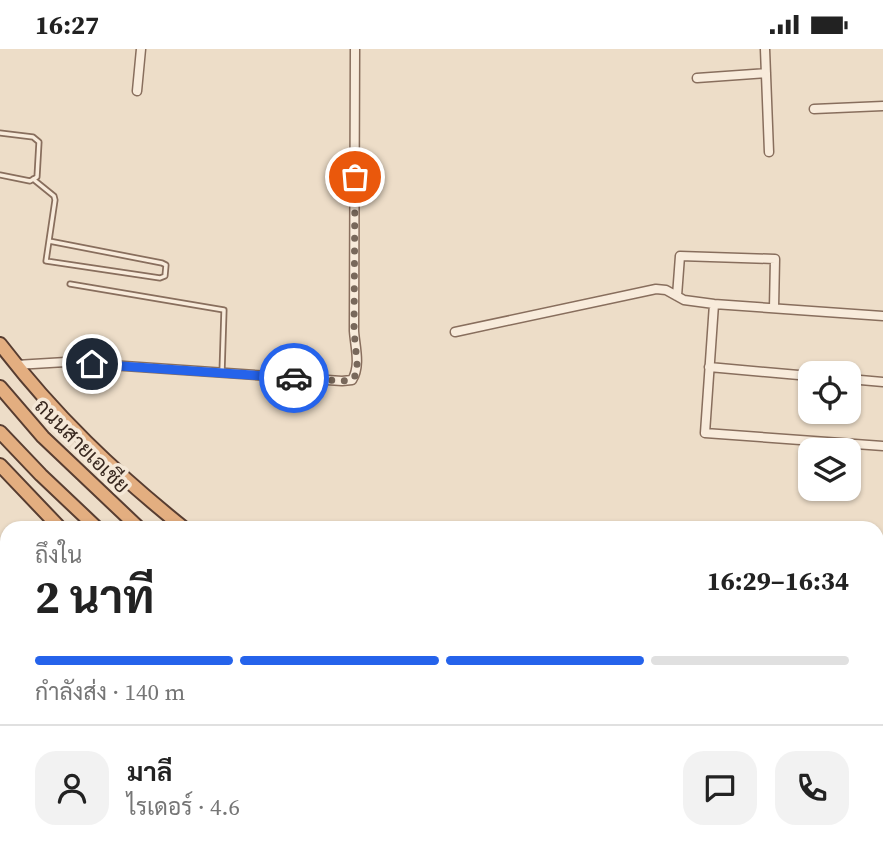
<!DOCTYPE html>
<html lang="th">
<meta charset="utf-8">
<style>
:root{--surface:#fff;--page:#f2f2f2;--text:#222;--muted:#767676;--line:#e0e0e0;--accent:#2563eb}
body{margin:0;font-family:"Source Serif 4",Sarabun,serif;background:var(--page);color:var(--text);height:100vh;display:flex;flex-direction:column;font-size:26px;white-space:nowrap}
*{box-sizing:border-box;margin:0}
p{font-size:23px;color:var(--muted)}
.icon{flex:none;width:38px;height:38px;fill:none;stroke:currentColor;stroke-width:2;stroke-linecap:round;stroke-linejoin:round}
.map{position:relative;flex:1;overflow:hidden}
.details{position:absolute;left:0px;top:472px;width:884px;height:345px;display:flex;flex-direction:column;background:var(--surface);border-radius:21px 21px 0 0;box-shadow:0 2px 5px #0004}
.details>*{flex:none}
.fabs{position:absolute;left:798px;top:312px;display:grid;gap:14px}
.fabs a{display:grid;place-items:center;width:63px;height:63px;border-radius:14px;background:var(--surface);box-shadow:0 2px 5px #0004;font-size:35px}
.pin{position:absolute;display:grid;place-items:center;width:60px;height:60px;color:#fff;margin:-30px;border:4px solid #fff;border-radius:50%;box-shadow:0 2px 7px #0007}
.courier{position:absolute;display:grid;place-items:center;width:70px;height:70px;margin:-35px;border:5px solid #2563eb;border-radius:50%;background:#fff;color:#222;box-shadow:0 2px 9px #0007}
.headline em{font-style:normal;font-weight:700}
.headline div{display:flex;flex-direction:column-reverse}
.headline{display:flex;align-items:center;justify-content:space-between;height:119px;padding:0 35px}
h1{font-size:46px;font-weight:700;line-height:52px}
.bar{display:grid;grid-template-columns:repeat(4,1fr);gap:10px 7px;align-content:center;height:84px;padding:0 35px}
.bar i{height:9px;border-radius:5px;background:var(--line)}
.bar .on{background:var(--accent)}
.bar p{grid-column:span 4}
.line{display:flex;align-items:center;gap:18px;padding:0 35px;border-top:2px solid var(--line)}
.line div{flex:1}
.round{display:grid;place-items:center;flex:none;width:74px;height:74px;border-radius:21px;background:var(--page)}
.status{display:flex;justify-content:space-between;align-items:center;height:49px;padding:0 35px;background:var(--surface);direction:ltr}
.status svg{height:19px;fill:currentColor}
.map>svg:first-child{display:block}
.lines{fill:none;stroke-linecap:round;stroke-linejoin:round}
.service-casing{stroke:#886e5d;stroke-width:7}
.minor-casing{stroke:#886e5d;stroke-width:11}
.trunk-casing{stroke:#573d31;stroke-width:16}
.service{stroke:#f8ebdb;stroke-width:3.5}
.minor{stroke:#f8ebdb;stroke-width:8}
.trunk{stroke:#e3ae80;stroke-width:12}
.done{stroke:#78685b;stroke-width:7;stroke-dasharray:0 12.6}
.route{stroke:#2563eb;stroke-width:9}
.labels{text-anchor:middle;stroke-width:7;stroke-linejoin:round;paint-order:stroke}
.street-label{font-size:21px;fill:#392920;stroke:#f5e8d7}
</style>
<div class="status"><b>16:27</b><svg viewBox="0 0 49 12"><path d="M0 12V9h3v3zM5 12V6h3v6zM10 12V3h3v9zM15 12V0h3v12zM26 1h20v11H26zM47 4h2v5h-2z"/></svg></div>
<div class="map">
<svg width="883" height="817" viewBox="0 0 883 817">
<rect width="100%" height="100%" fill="#edddc8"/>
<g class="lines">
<defs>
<path id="service" d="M0,84l33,4 6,5 -2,35 -7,4 -30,-6
M33,130l21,17 1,4 -9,61 114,17 5,-2 1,-11 -4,-2 -113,-22
M70,235l154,26 -2,62
M0,500l7,1
M880,560l3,2
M0,789h7
M0,794v23
M107,810v7
M273,810v7
M397,810l31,7
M564,817l2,-7"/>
<path id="minor" d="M765,0l4,103
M697,29l69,-5
M137,42l4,-42
M814,60l69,-3
M677,247l3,-40 95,3 -1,49
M714,255l-9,129 178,13
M455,283l201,-43 10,1 18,10 30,4 169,12
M16,316l50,-3 276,19 10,-1c9,-14 3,-34 2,-49l1,-282
M709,318l101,9
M849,330l34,3"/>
<path id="trunk" d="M0,295c55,72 114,128 185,185
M0,338l43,50 97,92
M0,383l41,43 57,54
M0,416l61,64
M677,810l15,7
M695,810l19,7
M730,810l17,7
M818,810l16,7
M859,810l18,7"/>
</defs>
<!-- service casing -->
<use href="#service" class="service-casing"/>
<!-- minor casing -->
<use href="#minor" class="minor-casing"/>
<!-- trunk casing -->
<use href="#trunk" class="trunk-casing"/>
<!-- service -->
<use href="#service" class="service"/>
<!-- minor -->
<use href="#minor" class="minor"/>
<!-- trunk -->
<use href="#trunk" class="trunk"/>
</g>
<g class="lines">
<!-- done -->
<path class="done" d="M294,329l48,3 10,-1 5,-7v-11l-3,-31 1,-154"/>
<!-- route -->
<path class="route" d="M92,315l202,14"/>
</g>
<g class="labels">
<!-- street labels -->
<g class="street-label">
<text transform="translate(82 397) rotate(45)" y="7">ถนนสายเอเชีย</text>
</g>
</g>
</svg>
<div class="fabs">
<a><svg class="icon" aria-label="locate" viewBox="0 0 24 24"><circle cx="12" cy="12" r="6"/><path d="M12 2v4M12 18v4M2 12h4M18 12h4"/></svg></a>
<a><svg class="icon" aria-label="layers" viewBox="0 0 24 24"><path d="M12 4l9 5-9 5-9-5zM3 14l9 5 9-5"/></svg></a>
</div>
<div class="pin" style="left:355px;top:128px;background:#ea580c"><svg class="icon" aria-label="bag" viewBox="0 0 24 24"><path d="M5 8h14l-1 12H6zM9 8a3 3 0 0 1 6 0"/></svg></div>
<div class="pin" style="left:92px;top:315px;background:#1f2937"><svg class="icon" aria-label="home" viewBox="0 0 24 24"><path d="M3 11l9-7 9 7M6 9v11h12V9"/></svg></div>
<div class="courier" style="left:294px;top:329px"><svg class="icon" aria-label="car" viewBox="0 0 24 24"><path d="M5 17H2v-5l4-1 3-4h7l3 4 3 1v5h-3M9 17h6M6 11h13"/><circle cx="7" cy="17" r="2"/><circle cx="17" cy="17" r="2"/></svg></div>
<section class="details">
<div class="headline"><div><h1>2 นาที</h1><p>ถึงใน</p></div><em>16:29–16:34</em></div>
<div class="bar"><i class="on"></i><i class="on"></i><i class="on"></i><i></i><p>กำลังส่ง · 140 m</p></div>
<div class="line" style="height:126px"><a class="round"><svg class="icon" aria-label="person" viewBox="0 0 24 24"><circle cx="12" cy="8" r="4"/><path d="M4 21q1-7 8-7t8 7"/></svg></a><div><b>มาลี</b><p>ไรเดอร์ · 4.6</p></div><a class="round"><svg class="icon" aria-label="chat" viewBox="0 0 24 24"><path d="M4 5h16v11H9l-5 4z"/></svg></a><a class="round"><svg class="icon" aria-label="phone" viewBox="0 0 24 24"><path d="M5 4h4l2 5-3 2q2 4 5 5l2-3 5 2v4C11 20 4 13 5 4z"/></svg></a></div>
</section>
</div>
